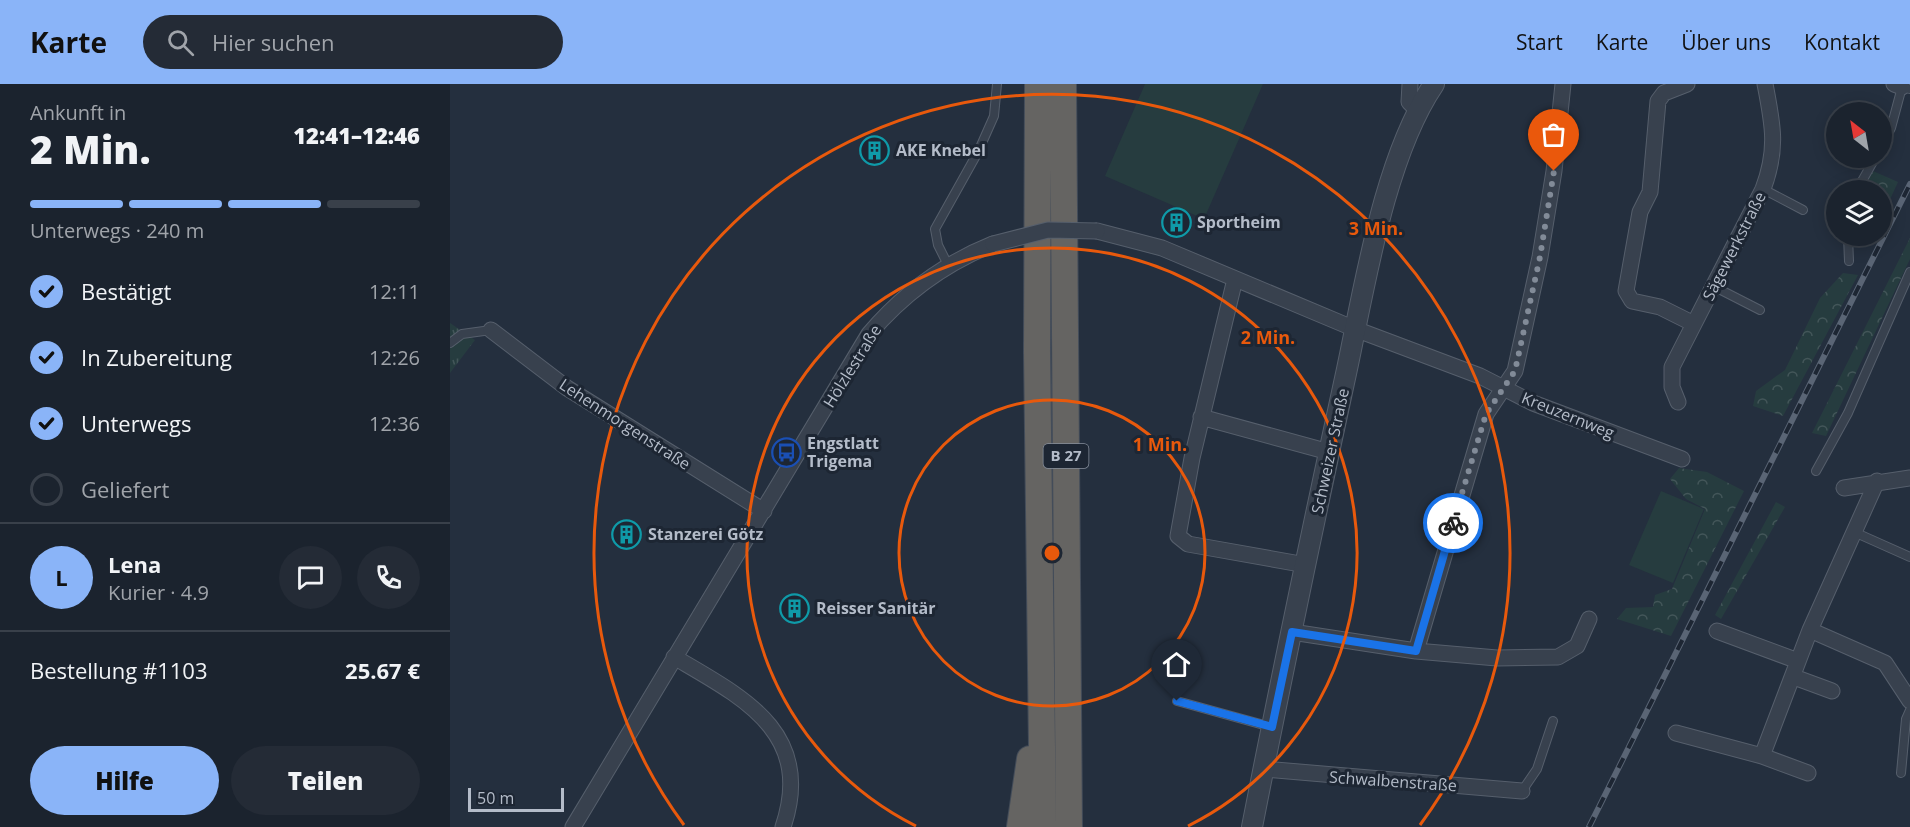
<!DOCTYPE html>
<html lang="de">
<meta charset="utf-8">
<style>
:root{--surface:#1b232e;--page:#242b36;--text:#f1f3f6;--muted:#a0a4aa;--line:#39404a;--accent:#8ab4f8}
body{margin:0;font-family:"Open Sans",sans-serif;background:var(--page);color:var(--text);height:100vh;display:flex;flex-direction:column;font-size:22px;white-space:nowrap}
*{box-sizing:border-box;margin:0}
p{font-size:20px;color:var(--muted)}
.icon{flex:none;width:33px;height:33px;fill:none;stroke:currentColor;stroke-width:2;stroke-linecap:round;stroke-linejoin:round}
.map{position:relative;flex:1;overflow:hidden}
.sheet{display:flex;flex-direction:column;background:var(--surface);width:450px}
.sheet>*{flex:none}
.needle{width:39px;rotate:329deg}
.tools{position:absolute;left:1376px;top:18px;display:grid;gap:12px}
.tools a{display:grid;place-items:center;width:66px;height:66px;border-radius:50%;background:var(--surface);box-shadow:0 3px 15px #0003,0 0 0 2px var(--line);font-size:30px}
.scale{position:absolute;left:18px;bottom:15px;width:96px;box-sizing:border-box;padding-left:6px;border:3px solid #b4bcc9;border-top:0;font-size:16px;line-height:21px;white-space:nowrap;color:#b4bcc9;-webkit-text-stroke:4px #1d2633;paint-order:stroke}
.pin{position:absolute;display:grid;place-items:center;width:51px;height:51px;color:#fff;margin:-62px -26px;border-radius:50% 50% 50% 0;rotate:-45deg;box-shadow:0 0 6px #0007}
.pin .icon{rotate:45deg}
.courier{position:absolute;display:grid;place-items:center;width:60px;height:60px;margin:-30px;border:4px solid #1a73e8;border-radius:50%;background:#fff;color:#222;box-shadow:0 2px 8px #0007}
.summary em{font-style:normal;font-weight:800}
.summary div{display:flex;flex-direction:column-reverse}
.summary{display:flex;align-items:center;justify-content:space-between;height:102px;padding:0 30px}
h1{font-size:39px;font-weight:800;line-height:45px}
.bar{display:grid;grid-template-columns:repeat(4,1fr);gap:9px 6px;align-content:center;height:72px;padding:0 30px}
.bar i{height:8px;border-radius:4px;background:var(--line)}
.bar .on{background:var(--accent)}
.bar p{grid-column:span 4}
.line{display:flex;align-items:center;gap:15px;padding:0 30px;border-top:2px solid var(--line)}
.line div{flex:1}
.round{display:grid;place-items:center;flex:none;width:63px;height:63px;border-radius:32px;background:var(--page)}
ol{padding:0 30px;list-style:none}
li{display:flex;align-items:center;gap:18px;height:66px}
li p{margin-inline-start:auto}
li .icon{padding:6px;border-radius:50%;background:var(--accent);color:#111;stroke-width:4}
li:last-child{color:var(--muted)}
li i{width:33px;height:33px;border:3px solid var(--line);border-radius:50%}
.cta{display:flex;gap:12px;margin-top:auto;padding:12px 30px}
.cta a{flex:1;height:69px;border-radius:36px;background:var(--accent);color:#111;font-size:24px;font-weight:800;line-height:69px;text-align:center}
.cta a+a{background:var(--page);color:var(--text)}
header{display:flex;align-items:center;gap:36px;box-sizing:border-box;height:84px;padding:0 30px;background:var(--accent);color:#111}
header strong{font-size:28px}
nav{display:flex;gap:33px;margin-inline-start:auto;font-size:21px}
.search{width:420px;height:54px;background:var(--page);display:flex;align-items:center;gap:15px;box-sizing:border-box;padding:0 21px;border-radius:33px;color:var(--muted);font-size:22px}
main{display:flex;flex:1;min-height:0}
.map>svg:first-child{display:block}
.grass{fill:url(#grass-tufts)}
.forest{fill:url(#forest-crowns)}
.pitch{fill:#263c3f}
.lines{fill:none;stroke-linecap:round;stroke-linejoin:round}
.service-casing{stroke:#565f6c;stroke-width:10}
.minor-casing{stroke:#565f6c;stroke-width:17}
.tertiary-casing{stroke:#565f6c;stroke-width:22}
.trunk-casing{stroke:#434c59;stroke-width:28}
.service{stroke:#38414e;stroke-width:8}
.minor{stroke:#38414e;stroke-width:15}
.tertiary{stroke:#38414e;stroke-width:20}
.trunk{stroke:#656462;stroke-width:26}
.rail-casing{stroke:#5a6575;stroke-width:6}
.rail{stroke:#1d2633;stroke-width:4;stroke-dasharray:11;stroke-linecap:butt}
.minor-bridge-casing{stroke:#565f6c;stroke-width:17;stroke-linecap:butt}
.minor-bridge{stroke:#38414e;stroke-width:15}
.done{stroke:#828b98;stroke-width:6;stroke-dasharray:0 10.8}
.route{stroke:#1a73e8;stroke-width:8}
.ring{fill:none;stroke:#e8590c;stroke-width:3}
.labels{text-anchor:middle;stroke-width:6;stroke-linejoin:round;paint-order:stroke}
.shield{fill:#1d2633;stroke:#878f9c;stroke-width:1.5}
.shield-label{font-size:15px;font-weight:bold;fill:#b4bcc9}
.poi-label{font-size:16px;font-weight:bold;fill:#b4bcc9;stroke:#1d2633;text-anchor:start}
.street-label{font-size:16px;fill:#b4bcc9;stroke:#1d2633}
.centre{fill:#e8590c;stroke:#1d2633;stroke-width:3}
.ring-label{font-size:18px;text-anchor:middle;font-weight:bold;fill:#e8590c;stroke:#1d2633;stroke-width:6;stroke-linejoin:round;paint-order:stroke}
</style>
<header>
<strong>Karte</strong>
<div class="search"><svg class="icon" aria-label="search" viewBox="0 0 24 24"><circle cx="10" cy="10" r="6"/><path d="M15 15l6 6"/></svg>Hier suchen</div>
<nav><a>Start</a><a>Karte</a><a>Über uns</a><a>Kontakt</a></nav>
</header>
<main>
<section class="sheet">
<div class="summary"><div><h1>2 Min.</h1><p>Ankunft in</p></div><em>12:41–12:46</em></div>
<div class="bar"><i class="on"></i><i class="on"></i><i class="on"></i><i></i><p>Unterwegs · 240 m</p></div>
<ol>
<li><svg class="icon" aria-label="check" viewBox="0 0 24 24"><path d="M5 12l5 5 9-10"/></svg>Bestätigt<p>12:11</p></li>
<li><svg class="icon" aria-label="check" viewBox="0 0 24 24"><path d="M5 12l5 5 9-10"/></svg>In Zubereitung<p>12:26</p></li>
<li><svg class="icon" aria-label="check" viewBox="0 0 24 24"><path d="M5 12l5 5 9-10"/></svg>Unterwegs<p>12:36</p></li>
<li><i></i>Geliefert</li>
</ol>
<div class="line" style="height:108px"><b class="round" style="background:var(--accent);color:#111">L</b><div><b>Lena</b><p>Kurier · 4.9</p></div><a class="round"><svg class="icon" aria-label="chat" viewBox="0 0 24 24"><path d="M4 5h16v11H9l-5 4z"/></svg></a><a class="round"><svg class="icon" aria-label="phone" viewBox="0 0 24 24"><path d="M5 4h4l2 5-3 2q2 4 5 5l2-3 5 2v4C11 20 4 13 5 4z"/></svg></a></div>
<div class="line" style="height:78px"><div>Bestellung #1103</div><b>25.67 €</b></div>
<div class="cta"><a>Hilfe</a><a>Teilen</a></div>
</section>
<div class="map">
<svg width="1460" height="743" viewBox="0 0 1460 743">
<defs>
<pattern id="grass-tufts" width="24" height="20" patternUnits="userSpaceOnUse" patternTransform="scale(1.5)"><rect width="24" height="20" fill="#263c3f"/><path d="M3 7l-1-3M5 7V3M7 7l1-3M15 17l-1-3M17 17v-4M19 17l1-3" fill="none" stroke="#435659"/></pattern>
<pattern id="forest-crowns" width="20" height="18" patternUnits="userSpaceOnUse" patternTransform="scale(1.5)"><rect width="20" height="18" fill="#263c3f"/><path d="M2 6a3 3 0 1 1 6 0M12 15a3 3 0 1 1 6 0" fill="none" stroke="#435659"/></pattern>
</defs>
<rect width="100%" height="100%" fill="#242f3e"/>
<!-- grass -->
<path class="grass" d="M0,239l25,17 -25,33z"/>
<!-- forest -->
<path class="forest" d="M1423,87l25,11 -17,37v-29h-17z
M1460,154v21l-84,177 -14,-3z
M1393,189l15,2 -75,141 -30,-10 3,-15 29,-21 35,-72z
M1229,384l28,4 37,19 -73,145 -54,-17 9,-11 27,-1 2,-12 17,-6 33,-80 -19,-10 -16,-20z
M1326,418l9,5 -64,112 -6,-4z"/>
<!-- pitch -->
<path class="pitch" d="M695,0h118l-59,135 -99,-43z
M1211,407l43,18 -31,74 -44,-18z"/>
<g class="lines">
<defs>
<path id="service" d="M1431,63l10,-19 11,-41 8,2
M1313,105l40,21
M1407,106l18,-32
M1398,152l1,25
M498,181l-10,-20 -3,-16 43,-77 16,-36 3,-32
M1263,202l47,24
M0,259l12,-9 29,-4
M1366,387l32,-58 62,-141
M1404,448l56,25
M727,617l94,26
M1451,689l5,-54 4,-9
M1072,707l15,-22 16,-48"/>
<path id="minor" d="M960,0l-1,18 9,9
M1237,0l-23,9 -6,8 -8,91 -10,20 -14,79 6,10 28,6 34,17
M1444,0l8,3
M647,147l65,17 193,81 125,47 53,27 149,56
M785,195l-43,179 -14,78 10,8 118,21
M41,246l76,58 197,123
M1228,318l-6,-15v-20l91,-178c15,-40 10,-64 2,-105
M751,333l128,35
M1394,404l66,-10
M1360,546l75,33 25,38
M1267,547l81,30
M842,548l124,19 81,7 61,-1 19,-11 12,-27
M966,567l70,-237 29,-43 25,-114 14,-86 9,-87
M224,573c68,40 141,75 109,170
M1344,593l38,14
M1226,649l86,23 46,17
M1312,672l48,-126 67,-149
M814,685l258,22
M123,743l296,-493c34,-40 74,-70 124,-90"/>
<path id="tertiary" d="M802,743c30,-153 62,-306 95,-458 18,-85 38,-213 87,-285"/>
<path id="trunk" d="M588,0l-1,268 6,475
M613,0l6,743
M570,743l10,-68"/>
</defs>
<!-- service casing -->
<use href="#service" class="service-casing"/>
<!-- minor casing -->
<use href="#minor" class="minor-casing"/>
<!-- tertiary casing -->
<use href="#tertiary" class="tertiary-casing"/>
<!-- trunk casing -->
<use href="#trunk" class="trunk-casing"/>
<!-- service -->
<use href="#service" class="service"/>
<!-- minor -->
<use href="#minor" class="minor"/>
<!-- tertiary -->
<use href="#tertiary" class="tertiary"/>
<!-- trunk -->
<use href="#trunk" class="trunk"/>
<defs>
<path id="rail" d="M1139,743l321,-643"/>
</defs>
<!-- rail casing -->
<use href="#rail" class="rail-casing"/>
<!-- rail -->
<use href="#rail" class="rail"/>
<defs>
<path id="minor-bridge" d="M543,160l55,-14 49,1"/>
</defs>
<!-- minor-bridge casing -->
<use href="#minor-bridge" class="minor-bridge-casing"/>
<!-- minor-bridge -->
<use href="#minor-bridge" class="minor-bridge"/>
</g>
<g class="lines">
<!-- done -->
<path class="done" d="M1003,439l33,-109 29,-43 25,-114 14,-86"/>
<!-- route -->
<path class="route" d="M727,617l95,26 20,-95 124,19 37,-128"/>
</g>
<!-- distance rings -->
<g class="ring">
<circle cx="602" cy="469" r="153"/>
<path d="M466 742A305 305 0 1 1 738 742"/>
<path d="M234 741A458 458 0 1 1 970 741"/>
</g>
<!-- icons -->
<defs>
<symbol id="building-ring" viewBox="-11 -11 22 22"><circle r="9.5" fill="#1d2633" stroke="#0f9aa8" stroke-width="1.5"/><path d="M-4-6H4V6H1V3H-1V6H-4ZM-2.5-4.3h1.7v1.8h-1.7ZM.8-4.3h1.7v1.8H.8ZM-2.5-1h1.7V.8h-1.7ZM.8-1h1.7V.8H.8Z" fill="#0f9aa8"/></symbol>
<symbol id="bus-ring" viewBox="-11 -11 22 22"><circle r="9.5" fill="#1d2633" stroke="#1a4fb4" stroke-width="1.5"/><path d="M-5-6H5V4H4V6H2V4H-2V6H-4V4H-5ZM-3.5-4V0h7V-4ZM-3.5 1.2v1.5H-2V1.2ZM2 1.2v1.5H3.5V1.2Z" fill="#1a4fb4"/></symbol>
</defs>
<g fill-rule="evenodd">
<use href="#building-ring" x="408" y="50" width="33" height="33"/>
<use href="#building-ring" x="710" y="122" width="33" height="33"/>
<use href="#bus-ring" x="320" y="352" width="33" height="33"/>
<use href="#building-ring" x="160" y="434" width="33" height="33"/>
<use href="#building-ring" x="328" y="508" width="33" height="33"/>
</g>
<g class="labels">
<!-- shield labels -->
<rect class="shield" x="593.5" y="360" width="45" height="24" rx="4.5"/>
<g class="shield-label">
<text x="616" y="377">B 27</text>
</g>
<!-- poi labels -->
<g class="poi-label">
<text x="446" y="72">AKE Knebel</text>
<text x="747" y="144">Sportheim</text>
<text x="357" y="365">Engstlatt<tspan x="357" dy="18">Trigema</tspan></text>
<text x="198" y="456">Stanzerei Götz</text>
<text x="366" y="530">Reisser Sanitär</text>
</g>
<!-- street labels -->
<g class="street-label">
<text transform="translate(1284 162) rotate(-63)" y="6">Sägewerkstraße</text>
<text transform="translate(402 282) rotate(-58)" y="6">Hölzlestraße</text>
<text transform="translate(1118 331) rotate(22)" y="6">Kreuzernweg</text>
<text transform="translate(175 340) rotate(33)" y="6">Lehenmorgenstraße</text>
<text transform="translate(880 367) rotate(-78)" y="6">Schweizer Straße</text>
<text transform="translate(943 697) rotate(4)" y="6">Schwalbenstraße</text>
</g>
</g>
<circle cx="602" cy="469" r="9" class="centre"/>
<g class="ring-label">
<text x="926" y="151">3 Min.</text>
<text x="818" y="260">2 Min.</text>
<text x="710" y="367">1 Min.</text>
</g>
</svg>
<div class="tools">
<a><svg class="needle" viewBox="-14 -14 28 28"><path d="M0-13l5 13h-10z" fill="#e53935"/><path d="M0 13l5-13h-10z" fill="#a0a4aa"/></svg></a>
<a><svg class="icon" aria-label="layers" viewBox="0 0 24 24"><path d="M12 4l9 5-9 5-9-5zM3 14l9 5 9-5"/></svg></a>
</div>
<div class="scale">50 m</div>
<div class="pin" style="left:1104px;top:87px;background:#ea580c"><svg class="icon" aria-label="bag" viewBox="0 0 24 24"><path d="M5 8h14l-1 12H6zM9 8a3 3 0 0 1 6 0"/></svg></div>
<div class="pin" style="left:727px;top:617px;background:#1f2937"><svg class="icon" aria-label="home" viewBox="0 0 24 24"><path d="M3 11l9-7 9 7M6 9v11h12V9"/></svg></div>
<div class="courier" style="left:1003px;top:439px"><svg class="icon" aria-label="bike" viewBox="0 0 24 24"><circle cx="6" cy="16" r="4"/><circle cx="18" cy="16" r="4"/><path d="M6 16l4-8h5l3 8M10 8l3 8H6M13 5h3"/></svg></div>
</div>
</main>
